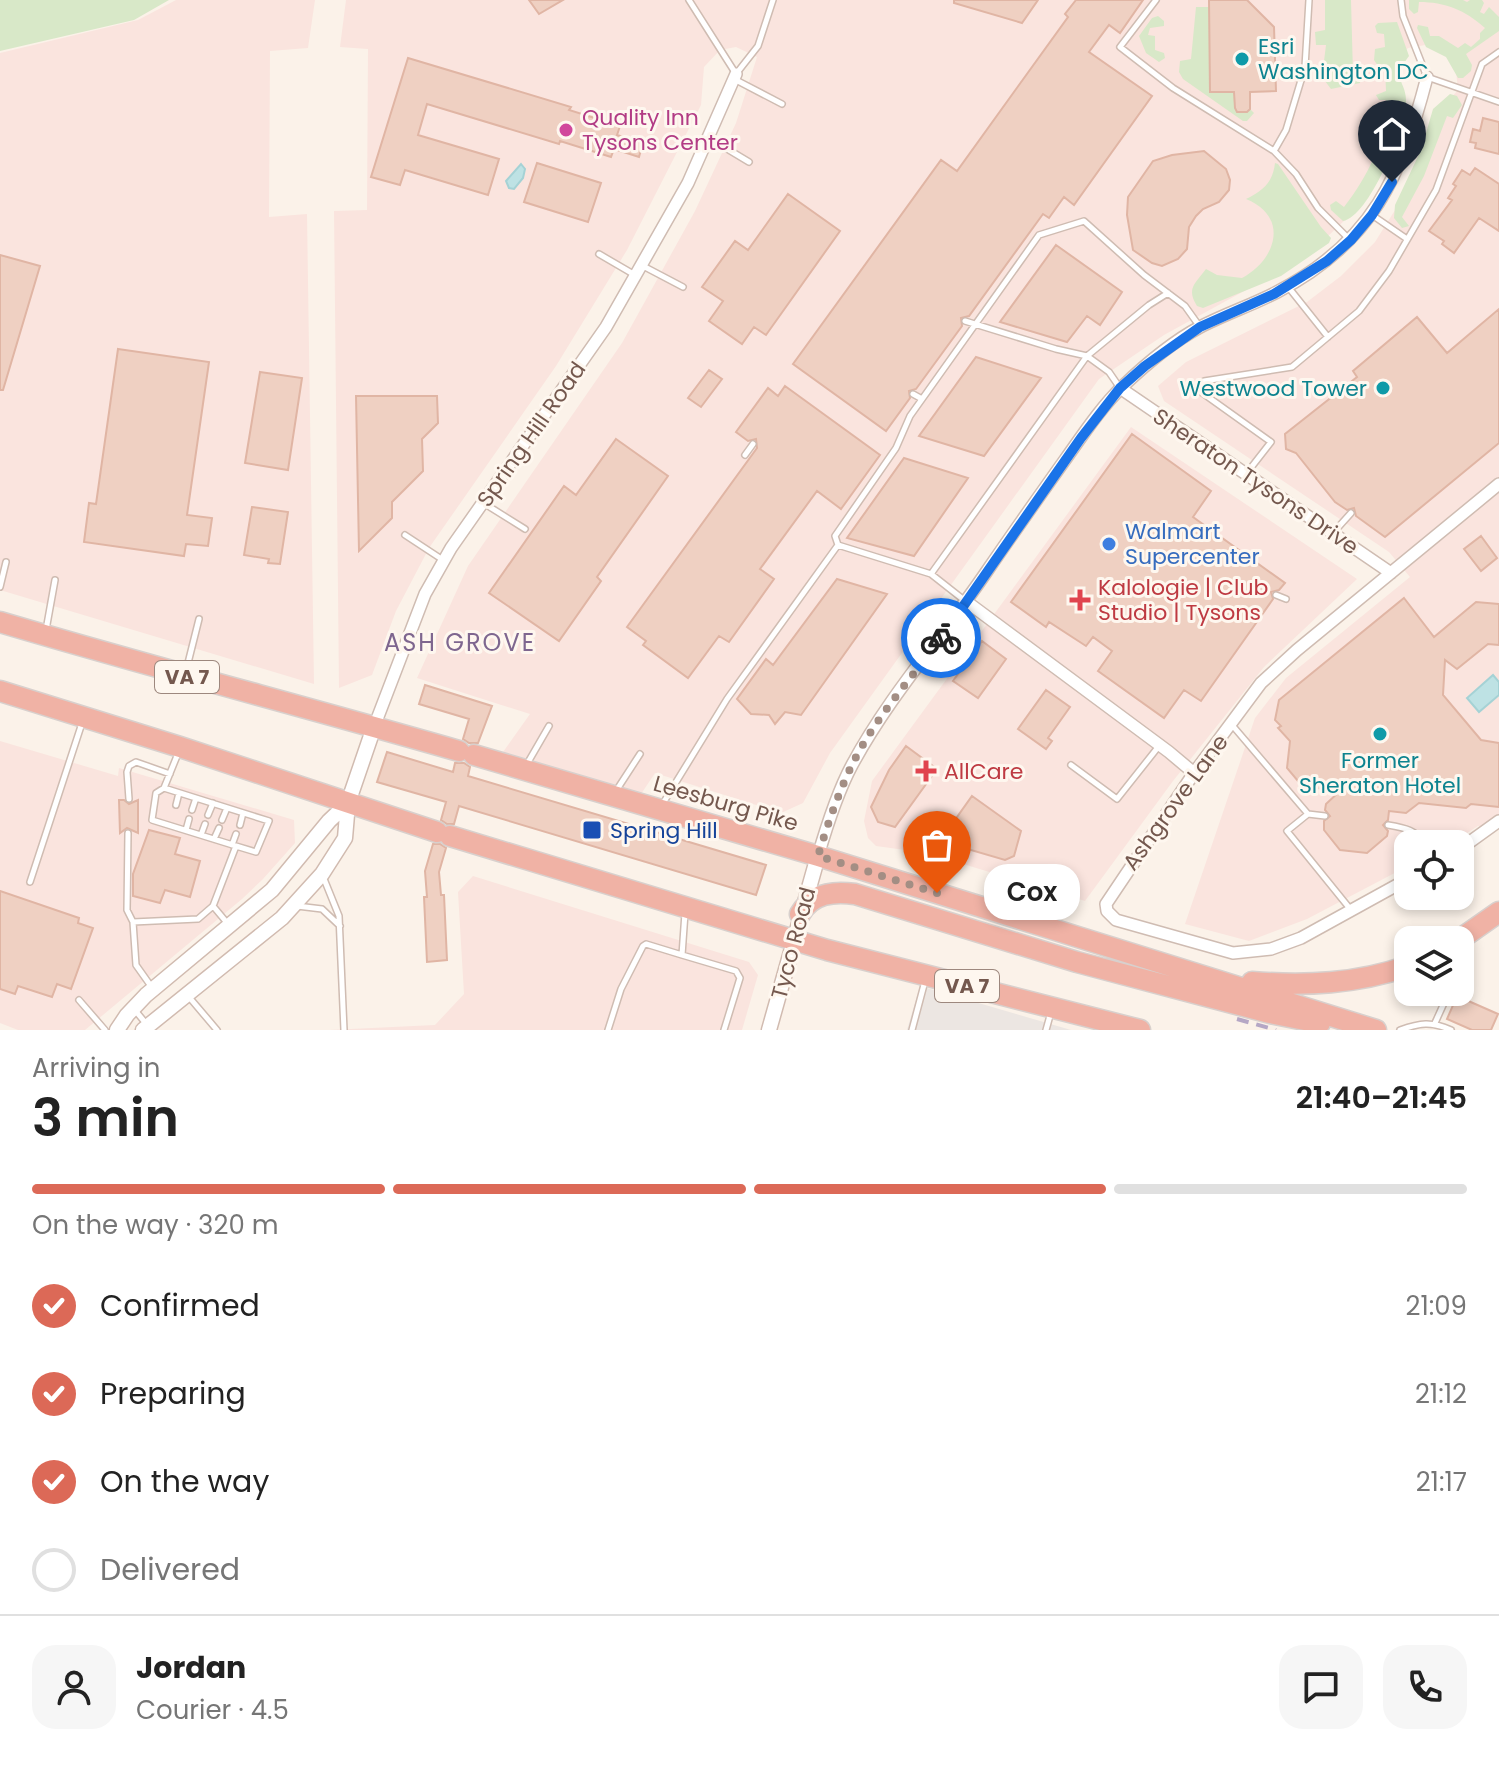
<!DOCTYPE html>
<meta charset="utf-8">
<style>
:root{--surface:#fff;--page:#f6f6f6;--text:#222;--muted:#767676;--line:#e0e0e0;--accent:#dc6957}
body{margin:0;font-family:Poppins,sans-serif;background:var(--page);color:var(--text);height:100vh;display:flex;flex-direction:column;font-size:30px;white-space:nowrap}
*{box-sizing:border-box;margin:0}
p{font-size:26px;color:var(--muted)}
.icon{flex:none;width:44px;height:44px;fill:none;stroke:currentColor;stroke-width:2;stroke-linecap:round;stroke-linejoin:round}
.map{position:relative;height:1030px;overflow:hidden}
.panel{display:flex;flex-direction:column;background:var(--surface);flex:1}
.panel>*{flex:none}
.fabs{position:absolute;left:1394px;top:830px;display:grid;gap:16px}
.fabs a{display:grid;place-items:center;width:80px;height:80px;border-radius:16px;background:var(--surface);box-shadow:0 4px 12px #0003;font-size:40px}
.pin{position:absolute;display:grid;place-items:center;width:68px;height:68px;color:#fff;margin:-82px -34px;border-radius:50% 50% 50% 0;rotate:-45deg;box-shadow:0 0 8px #0007}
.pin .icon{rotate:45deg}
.courier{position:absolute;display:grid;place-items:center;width:80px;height:80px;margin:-40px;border:6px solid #1a73e8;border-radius:50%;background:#fff;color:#222;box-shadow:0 2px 10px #0007}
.bubble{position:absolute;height:56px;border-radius:24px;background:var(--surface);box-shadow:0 4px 12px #0003;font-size:26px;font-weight:600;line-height:56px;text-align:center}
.summary em{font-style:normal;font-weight:600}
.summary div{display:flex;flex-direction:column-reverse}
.summary{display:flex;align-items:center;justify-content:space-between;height:136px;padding:0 32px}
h1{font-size:52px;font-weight:600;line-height:60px}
.bar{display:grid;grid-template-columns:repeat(4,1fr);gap:12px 8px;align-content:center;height:96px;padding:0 32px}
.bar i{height:10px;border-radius:6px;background:var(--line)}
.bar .selected{background:var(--accent)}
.bar p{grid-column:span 4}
.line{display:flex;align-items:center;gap:20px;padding:0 32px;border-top:2px solid var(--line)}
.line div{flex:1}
.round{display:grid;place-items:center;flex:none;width:84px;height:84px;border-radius:24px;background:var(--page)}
ol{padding:0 32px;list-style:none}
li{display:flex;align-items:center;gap:24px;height:88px}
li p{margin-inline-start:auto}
li .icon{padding:8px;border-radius:50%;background:var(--accent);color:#fff;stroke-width:4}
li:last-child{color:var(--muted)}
li i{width:44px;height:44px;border:4px solid var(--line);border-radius:50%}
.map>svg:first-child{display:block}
.commercial{fill:#fae4de}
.industrial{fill:#ece6e2}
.green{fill:#d8e8c8}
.water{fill:#bee2e4;stroke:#a5d2d5;stroke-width:2}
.building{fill:#efd0c2;stroke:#e0b5a4;stroke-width:2}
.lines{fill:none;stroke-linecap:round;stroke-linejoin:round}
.lane-casing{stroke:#cfbcb2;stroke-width:8}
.street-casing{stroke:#cfbcb2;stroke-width:14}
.secondary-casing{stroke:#d1bbb0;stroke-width:17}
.highway-casing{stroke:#d8d0cd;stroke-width:23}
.lane{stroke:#fff;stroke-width:5}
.street{stroke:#fff;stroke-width:11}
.secondary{stroke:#fff;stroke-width:14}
.highway{stroke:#f0b2a5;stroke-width:20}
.rail{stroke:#b5a7c5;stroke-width:4;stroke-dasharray:12 8;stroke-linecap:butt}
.done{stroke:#a38e84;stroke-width:8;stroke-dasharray:0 14.4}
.route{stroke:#1a73e8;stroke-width:10}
.culture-dot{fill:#0f9aa8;stroke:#fef7ef;stroke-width:3}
.hotel-dot{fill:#d1479c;stroke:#fef7ef;stroke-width:3}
.shop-dot{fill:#3f7fe0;stroke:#fef7ef;stroke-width:3}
.health-dot{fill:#e0444e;stroke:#fef7ef;stroke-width:3}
.transit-dot{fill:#1a4fb4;stroke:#fef7ef;stroke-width:3}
.labels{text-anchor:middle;stroke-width:6;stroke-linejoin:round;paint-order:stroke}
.shield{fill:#fef7ef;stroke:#9d887e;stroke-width:2}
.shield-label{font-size:20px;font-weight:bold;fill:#74584e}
.culture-label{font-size:22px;fill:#0d838f;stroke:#fef7ef;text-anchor:start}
.hotel-label{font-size:22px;fill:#b23c85;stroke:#fef7ef;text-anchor:start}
.street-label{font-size:22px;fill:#74584e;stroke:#fef7ef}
.shop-label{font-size:22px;fill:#366cbe;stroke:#fef7ef;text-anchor:start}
.health-label{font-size:22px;fill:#be3a42;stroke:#fef7ef;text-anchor:start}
.transit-label{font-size:22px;fill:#164399;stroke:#fef7ef;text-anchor:start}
.neighbourhood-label{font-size:24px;letter-spacing:2px;fill:#7e668f;stroke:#fef7ef}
</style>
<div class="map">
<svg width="1499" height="1030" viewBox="0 0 1499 1030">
<rect width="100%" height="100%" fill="#fbf2e9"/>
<!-- commercial -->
<path class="commercial" d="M176,0h139l-7,48 -38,3 -1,166 38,-3 7,470 -314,-94v-537l138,-33z
M346,0h1153v828l-21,-2 -28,18h-42v22l-101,53 -58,22 -64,-17 70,-206 31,-40 124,-101 -21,-25 -225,-151 -6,-15 28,-24 121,-60 34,-26 34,-34 37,-59 23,-67 23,-26 -3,-29 -24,-17 -23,4 -15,15 1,59 -48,97 -40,38 -142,78 -65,44 -269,374 -27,50 -22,10 -126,-40 -14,21 -135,-41 -3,-1 27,-38 -113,-36 51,-112 154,-223 73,-132 41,-88 21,-66 -21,-10 -16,3 -16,17 -3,38 -74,145 -71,116 -127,182 -33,63 -24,64 -33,13 -5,-477 33,-1 1,-161 -28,-2z
M1131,427l226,152 -93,88 -91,114 -88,120 -158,-48 -51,-7 -8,-8 -4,-17 8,-40z
M0,741l118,35 1,-8 175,52 1,23 -32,36 -21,20 -157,131h-67l-18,-7z
M473,876l276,86 9,13 -16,55h-412l105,-5 29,-31 -6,-102z"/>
<!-- industrial -->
<path class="industrial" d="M920,986l151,44h-164z"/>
<!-- green -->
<path class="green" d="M0,0h169l-35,20 -134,31z
M1325,0h26l2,74 8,2 -1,7 -29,6 -9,-12 4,-32h-10l-1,-13 10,-2z
M1409,0h54l4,2 3,-2h12l2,3 -4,9 4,2 5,-7 10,10v14l-33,23 6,11 -1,6 -8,7h-5l-12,-21 -20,-10 -9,-19 1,-3 10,2 2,9h9l19,12 7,-5 6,4 9,-8v-6l5,-5c-20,-18 -40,-26 -66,-26l-1,10 -4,2 -5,-5z
M1196,7h21l-8,9 1,76h24l3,20h10l3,-3 4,4 -7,8h-4l-60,-42 -4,-7 1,-11 11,-2z
M1158,16l6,5v5l-14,2 -2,7 7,1v14l9,3 1,5 -6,4 -13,-9 -7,-17 13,-18z
M1397,22l12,34c-19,26 -2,24 -3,47 -1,25 -37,114 -63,118l-12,-11 -1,-5 6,-4 8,6c25,-32 41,-66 42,-107h-7l-3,-5 10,-4 -1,-25h-7l-4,-6 1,-11 10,-2 -1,-13 -7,-1 -2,-7 3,-3z
M1450,94l7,2 5,9 -9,13 -6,-2 -23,60 -22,41 7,9 -7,2 -8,-10 1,-13 26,-55 12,-41z
M1275,163l3,1 43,63 10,11 -2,5 -48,33 -78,32 -6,-2c-11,-18 -2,-22 9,-37l11,6 25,3c34,-18 48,-61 4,-79 17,-8 27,-17 29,-36z"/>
<!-- water -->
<path class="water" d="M521,164l4,5 -2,9 -9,11 -5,-1 -3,-7z
M1493,675l6,7v13l-20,17 -12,-14z"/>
<!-- building -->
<path class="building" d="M529,0h34l-24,14z
M954,0h84l-16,23 -68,-20z
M1076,0h67l-23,33 -11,-8 -20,27 63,44 -78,109 -10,-8 -15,21 -6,-4 -74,102 -8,2 1,8 -46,63 -7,2 1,7 -24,33 -93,-67 148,-204 16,11 111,-154 -3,-3z
M1209,0h38l27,27 2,64 -26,1v17l-3,3h-10l-2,-4 -1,-16h-24z
M408,58l163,49 -2,3 51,16 -3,9 26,8 -4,14 -25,-8 -3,8 -51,-16 -1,3 -132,-40 -9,31 81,24 -11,36 -83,-25 -5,15 -29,-8z
M1483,118l16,4v32l-24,-6 1,-5 -6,-1 3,-13 7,2z
M1204,151l22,18 4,11 -1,10 -10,12 -16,7 -7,7 -7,11 -2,22 -9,10 -16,7 -10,-3 -19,-13 -6,-35 1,-18 25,-36 19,-6z
M537,163l64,20 -13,39 -64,-20z
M1475,168l24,16v47l-20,-13 -25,35 -12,-9 2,-3 -15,-10 23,-31 -4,-2 8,-12 -3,-2 9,-14 8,5z
M788,194l52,37 -74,104 -12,-8 -12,17 -33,-23 14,-20 -21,-14 33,-46 13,9z
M1056,245l66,47 -22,33 -13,-9 -20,26 -67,-20z
M0,255l40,11 -37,124h-3z
M1499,309v134l-114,94 -29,-21 -2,-8 -7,2 -12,-8 -39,-49 -10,-4 -1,-15 72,-57 -4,-6 64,-54 30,36z
M118,349l91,13 -22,153 25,3 -4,28 -22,-2 -2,12 -100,-14 5,-39 7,1z
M976,357l65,21 -57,78 -65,-20z
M709,370l13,9 -21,28 -13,-9z
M260,372l42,6 -14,92 -43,-7z
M785,386l95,69 -39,54 -24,-18 -57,78 14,10 -45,63 -10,-6 -31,42 -45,-33 3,-4 -19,-14 130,-179 -1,-9 -8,2 -12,-9 32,-44 10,8z
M356,396h81l1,27 -16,16 1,32 -31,31v16l-33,33z
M1132,434l79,57 -18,26 92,66 -6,7 -8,2 2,7 -72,102 -17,-11 -20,28 -66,-47 14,-20 -19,-14 -7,9 -37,-24 -3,5 -35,-25z
M616,439l52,37 -71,101 4,4 -42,60 -70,-48 75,-107 12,9z
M904,458l64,20 -54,78 -67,-18z
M252,507l36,5 -8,52 -12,-1 1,-4 -25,-4z
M1481,536l16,22 -16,13 -17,-22z
M837,579l50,15 -86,121 -16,-3 -10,12 -6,-9 -18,-1 -14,-15 29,-40 7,6z
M1404,598l30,39 42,-35 23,2v41l-11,-1 -31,25 -12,-9 -2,35 38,45 18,3v64l-28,-3 -5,4 -47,-5 -13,10 -17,-2 -1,9 -5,5 5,6 -1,5 -20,17 -27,-3 -16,-20v-9l6,-5 -5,-6 1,-6 15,-14 -38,-3 -16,-19 3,-27 -12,-13 3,-2 -6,-6 4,-20z
M982,641l24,18 -28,39 -25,-17z
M425,685l67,21 -14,37h-9l-6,-4 6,-20 -50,-15z
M1046,690l24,17 -22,31 4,3 -6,8 -28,-20z
M906,746l31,23 -42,58 -17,-5 -7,-15 18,-37z
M387,752l66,20 2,-9h9l6,4 -2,9 298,89 -10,30 -297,-89 -5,18h-7l-6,-4 5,-18 -69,-20z
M972,796l49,35 -7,25 -9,4 -65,-19z
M119,800h5l5,4 9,-4v33l-11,-5 -7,5z
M149,830l31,8 -5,16 25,7 -10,36 -25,-7 -5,13 -27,-7v-22z
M433,844h7l6,4 -7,24 2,23h3l3,65 -20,2 -3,-65h3l-2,-26z
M0,891l79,27 -1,5 15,5 -22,61 -14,-5 -5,13 -34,-11 -3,8 -15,-5z
M1457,996l41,18 -7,16h-19l-25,-11z"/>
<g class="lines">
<defs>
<path id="lane" d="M689,0l47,74 22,-28 15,-46
M1156,0l-36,47 53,41 101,63 22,23 22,34 32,32
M1401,0l2,16 24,61 72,25
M734,79l48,25
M709,138l40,24
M1274,151l12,-21 19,-63 4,-67
M1372,215l35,24
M599,254l36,21
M643,266l40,21
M1289,288l39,49
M965,321l91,28 31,7 22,16 11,16
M913,394l9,5
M745,455l8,-11
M1246,474l25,-32 -70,-50 3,-11 88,-14 67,-56 30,-40 47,-81 46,-126 17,-12
M485,504l40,25
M1333,533l18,-20
M405,535l38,25
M838,545l93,29 33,26
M931,574l156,-218 62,-51 19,-12
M0,587l6,-25
M1276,595l10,4
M46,630l9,-50
M186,671l13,-52
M1232,725l76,89 -21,17 64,79
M527,764l22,-38
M1071,765l46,34 42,-53
M164,788l-8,5 -4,27 84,26
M616,791l24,-37
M129,799l-2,-27 2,-6 7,-4 34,12
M176,805l3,-12
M662,805l65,-106 111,-154 -3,-9 61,-88 14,-32 129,-181 45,-14 60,54 41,31 15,21
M192,810l4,-12
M1308,814l17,2
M208,815l5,-12
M222,820l5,-12
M240,825l3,-12
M1388,825c18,3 27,5 39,19
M186,830l3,-11
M128,833l-1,77 6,12
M201,835l4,-11
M214,839l5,-11
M232,845l4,-11
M322,874l17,42 5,114
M30,882l53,-162
M213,906l15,18
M297,906l25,3 18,17
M685,913l-3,42 54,16 4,7 -16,52
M153,989l-17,-24 -3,-43 65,-3 15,-13 23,-60 20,6 13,-31 -105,-33 15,-37
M189,997l28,33
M79,1000l26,30
M134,1009l14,17
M1435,1023l14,-31
M608,1030l13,-41 22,-43 3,-2 36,11
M912,1030l13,-49
M1046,1030l5,-18
M1400,1030c20,-7 31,-9 51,0"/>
<path id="street" d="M1120,388l271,185
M967,602l202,150 25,21
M374,727l51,-133 26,-46 155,-221 82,-144 48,-109
M1460,849l39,-28
M818,856c9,-31 19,-63 34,-91 37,-69 91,-129 135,-194 26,-38 53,-76 80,-114 17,-24 35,-51 56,-71 23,-22 49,-44 77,-59 25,-13 52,-22 77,-35 96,-50 124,-115 150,-215
M1408,879l-107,59 -30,11 -38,4 -117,-33 -9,-9 -1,-7 88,-131 67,-90 36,-33 202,-166"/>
<path id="secondary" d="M117,1030l10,-15 19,-20 126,-105 57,-69 19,-18
M143,1030l139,-112 40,-44 23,-36 3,-35 26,-76
M769,1030l49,-174"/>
<path id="highway" d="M0,622c152,45 306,85 459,129
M0,691l180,56 257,85
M474,755l344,101 558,174
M450,836l377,114 313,80
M800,914c12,-21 34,-23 55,-20l222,68 193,51 50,10
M1459,940l40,-28
M1252,982c53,4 105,2 156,-16"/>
</defs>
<!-- lane casing -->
<use href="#lane" class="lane-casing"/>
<!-- street casing -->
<use href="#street" class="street-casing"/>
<!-- secondary casing -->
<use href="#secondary" class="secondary-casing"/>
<!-- highway casing -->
<use href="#highway" class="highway-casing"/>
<!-- lane -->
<use href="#lane" class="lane"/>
<!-- street -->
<use href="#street" class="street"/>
<!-- secondary -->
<use href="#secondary" class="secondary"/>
<!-- highway -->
<use href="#highway" class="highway"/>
<!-- rail -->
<path class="rail" d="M1237,1019l39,11"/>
</g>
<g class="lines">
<!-- done -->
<path class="done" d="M937,893l-119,-37c9,-30 19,-59 32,-87 22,-47 60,-89 91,-131"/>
<!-- route -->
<path class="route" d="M941,638l140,-200 39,-50 25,-22 55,-39 74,-33 53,-33 24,-21 21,-25 20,-33"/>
</g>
<!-- markers -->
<g class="culture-dot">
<circle cx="1242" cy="59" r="8"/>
<circle cx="1383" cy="388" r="8"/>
<circle cx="1380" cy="734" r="8"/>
</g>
<circle class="hotel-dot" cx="566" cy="130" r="8"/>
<circle class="shop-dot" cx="1109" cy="544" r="8"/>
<g class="health-dot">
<path d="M1076 588h8v8h8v8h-8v8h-8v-8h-8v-8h8z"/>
<path d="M922 759h8v8h8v8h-8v8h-8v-8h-8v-8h8z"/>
</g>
<rect class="transit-dot" x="582" y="820" width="20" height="20" rx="4"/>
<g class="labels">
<!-- shield labels -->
<g class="shield">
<rect x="155" y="661" width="64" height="32" rx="6"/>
<rect x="935" y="970" width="64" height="32" rx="6"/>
</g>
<g class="shield-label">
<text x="187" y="684">VA 7</text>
<text x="967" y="993">VA 7</text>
</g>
<!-- culture labels -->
<g class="culture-label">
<text x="1258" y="54">Esri<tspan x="1258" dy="25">Washington DC</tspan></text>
<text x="1367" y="396" text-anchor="end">Westwood Tower</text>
<text x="1380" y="768" text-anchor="middle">Former<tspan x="1380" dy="25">Sheraton Hotel</tspan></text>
</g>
<!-- hotel labels -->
<g class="hotel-label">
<text x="582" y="125">Quality Inn<tspan x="582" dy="25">Tysons Center</tspan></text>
</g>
<!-- street labels -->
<g class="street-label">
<text transform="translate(531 434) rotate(-55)" y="8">Spring Hill Road</text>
<text transform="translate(1256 481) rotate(34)" y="8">Sheraton Tysons Drive</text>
<text transform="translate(1175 802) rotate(-54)" y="8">Ashgrove Lane</text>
<text transform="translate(726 803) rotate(16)" y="8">Leesburg Pike</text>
<text transform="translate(793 943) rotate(-75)" y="8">Tyco Road</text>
</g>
<!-- shop labels -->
<g class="shop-label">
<text x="1125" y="539">Walmart<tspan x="1125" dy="25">Supercenter</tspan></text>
</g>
<!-- health labels -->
<g class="health-label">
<text x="1098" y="595">Kalologie | Club<tspan x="1098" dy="25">Studio | Tysons</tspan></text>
<text x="944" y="779">AllCare</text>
</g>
<!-- transit labels -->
<g class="transit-label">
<text x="610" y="838">Spring Hill</text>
</g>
<!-- neighbourhood labels -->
<g class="neighbourhood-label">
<text x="460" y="651">ASH GROVE</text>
</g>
</g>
</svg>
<div class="fabs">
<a><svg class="icon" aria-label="locate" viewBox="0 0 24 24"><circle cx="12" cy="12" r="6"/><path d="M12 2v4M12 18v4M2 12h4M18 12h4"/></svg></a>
<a><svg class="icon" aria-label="layers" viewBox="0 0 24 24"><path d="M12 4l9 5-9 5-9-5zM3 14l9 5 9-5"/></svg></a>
</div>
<div class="pin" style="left:937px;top:893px;background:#ea580c"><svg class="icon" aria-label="bag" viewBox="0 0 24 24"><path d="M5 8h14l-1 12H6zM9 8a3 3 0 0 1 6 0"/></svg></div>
<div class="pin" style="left:1392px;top:182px;background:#1f2937"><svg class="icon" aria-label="home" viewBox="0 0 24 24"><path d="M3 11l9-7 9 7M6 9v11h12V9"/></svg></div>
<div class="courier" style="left:941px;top:638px"><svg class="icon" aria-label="bike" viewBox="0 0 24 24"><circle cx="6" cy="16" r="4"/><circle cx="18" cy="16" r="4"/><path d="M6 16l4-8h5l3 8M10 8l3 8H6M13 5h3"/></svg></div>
<div class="bubble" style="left:984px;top:864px;width:96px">Cox</div>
</div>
<section class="panel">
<div class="summary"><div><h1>3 min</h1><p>Arriving in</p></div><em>21:40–21:45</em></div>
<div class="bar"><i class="selected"></i><i class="selected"></i><i class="selected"></i><i></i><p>On the way · 320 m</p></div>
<ol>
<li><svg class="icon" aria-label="check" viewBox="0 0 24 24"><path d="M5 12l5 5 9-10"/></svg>Confirmed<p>21:09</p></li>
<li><svg class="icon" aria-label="check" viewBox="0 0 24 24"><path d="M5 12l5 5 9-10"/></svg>Preparing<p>21:12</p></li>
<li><svg class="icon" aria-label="check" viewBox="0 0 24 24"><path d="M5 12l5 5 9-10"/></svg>On the way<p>21:17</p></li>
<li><i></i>Delivered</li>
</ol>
<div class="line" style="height:144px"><a class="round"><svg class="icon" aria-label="person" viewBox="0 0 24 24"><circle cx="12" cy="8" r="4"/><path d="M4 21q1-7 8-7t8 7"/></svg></a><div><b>Jordan</b><p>Courier · 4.5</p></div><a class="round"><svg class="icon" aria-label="chat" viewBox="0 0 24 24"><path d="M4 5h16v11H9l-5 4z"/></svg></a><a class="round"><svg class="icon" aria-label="phone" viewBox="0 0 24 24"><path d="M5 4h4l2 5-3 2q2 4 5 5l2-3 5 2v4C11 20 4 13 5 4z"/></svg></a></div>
</section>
